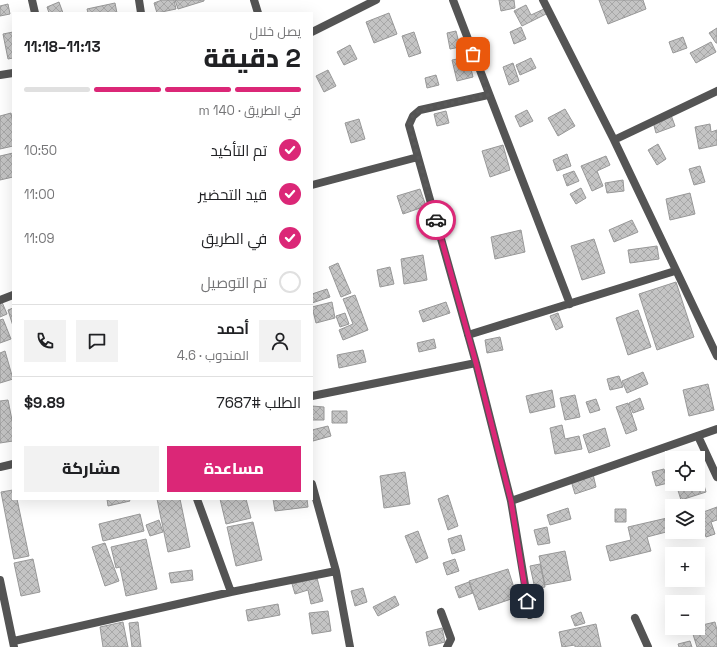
<!DOCTYPE html>
<html lang="ar">
<meta charset="utf-8">
<style>
:root{--surface:#fff;--page:#f2f2f2;--text:#202124;--muted:#757577;--line:#e0e0e0;--accent:#db2777}
body{margin:0;font-family:"Space Grotesk",Cairo,sans-serif;background:var(--page);color:var(--text);direction:rtl;height:100vh;display:flex;flex-direction:column;font-size:15px;white-space:nowrap}
*{box-sizing:border-box;margin:0}
p{font-size:13px;color:var(--muted)}
.icon{flex:none;width:22px;height:22px;fill:none;stroke:currentColor;stroke-width:2;stroke-linecap:round;stroke-linejoin:round}
.map{position:relative;flex:1;overflow:hidden;direction:ltr}
.side{position:absolute;left:12px;top:12px;width:301px;height:488px;display:flex;flex-direction:column;background:var(--surface);border-radius:0px;box-shadow:0 4px 16px #0002;direction:rtl}
.side>*{flex:none}
.fabs{position:absolute;left:665px;top:451px;display:grid;gap:8px}
.fabs a{display:grid;place-items:center;width:40px;height:40px;border-radius:0px;background:var(--surface);box-shadow:0 4px 16px #0002;font-size:20px}
.pin{position:absolute;display:grid;place-items:center;width:34px;height:34px;color:#fff;margin:-17px;border-radius:8px;box-shadow:0 2px 6px #0006}
.courier{position:absolute;display:grid;place-items:center;width:40px;height:40px;margin:-20px;border:3px solid #db2777;border-radius:50%;background:#fff;color:#222;box-shadow:0 1px 5px #0007}
.summary em{font-style:normal;font-weight:800}
.summary div{display:flex;flex-direction:column-reverse}
.summary{display:flex;align-items:center;justify-content:space-between;height:68px;padding:0 12px}
h1{font-size:26px;font-weight:800;line-height:30px}
.bar{display:grid;grid-template-columns:repeat(4,1fr);gap:6px 4px;align-content:center;height:48px;padding:0 12px}
.bar i{height:5px;border-radius:3px;background:var(--line)}
.bar .selected{background:var(--accent)}
.bar p{grid-column:span 4}
.line{display:flex;align-items:center;gap:10px;padding:0 12px;border-top:1px solid var(--line)}
.line div{flex:1}
.round{display:grid;place-items:center;flex:none;width:42px;height:42px;border-radius:0px;background:var(--page)}
ol{padding:0 12px;list-style:none}
li{display:flex;align-items:center;gap:12px;height:44px}
li p{margin-inline-start:auto}
li .icon{padding:4px;border-radius:50%;background:var(--accent);color:#fff;stroke-width:4}
li:last-child{color:var(--muted)}
li i{width:22px;height:22px;border:2px solid var(--line);border-radius:50%}
.cta{display:flex;gap:8px;margin-top:auto;padding:8px 12px}
.cta a{flex:1;height:46px;border-radius:0px;background:var(--accent);color:#fff;font-size:16px;font-weight:800;line-height:46px;text-align:center}
.cta a+a{background:var(--page);color:var(--text)}
.map>svg:first-child{display:block}
.building{fill:url(#building-cross-hatch);stroke:#989898}
.lines{fill:none;stroke-linecap:round;stroke-linejoin:round}
.street{stroke:#545454;stroke-width:8}
.done{stroke:#595959;stroke-width:4;stroke-dasharray:0 7.2}
.route{stroke:#db2777;stroke-width:5}
</style>
<div class="map">
<svg width="717" height="647" viewBox="0 0 717 647">
<defs>
<pattern id="building-cross-hatch" width="8" height="8" patternUnits="userSpaceOnUse"><rect width="8" height="8" fill="#c4c4c4"/><path d="M0 0l8 8M0 8l8-8" fill="none" stroke="#a7a7a7"/></pattern>
</defs>
<rect width="100%" height="100%" fill="#fff"/>
<!-- building -->
<path class="building" d="M162,0h12l2,9 -19,4 -3,-10z
M175,0h29v1l-26,8z
M499,0h15l1,8 -14,3z
M599,0h44l3,9 -38,15z
M59,2l4,11h-14l-2,-6z
M115,3l2,10h-29l-1,-4z
M8,4l2,10 -10,2v-10z
M526,5l5,10 15,-7 2,5 -26,13 -8,-15z
M389,13l8,21 -23,9 -8,-21z
M521,27l5,12 -12,5 -4,-12z
M717,28v15h-1l-7,-10z
M456,31l4,16 -10,2 -3,-16z
M13,32v26l-5,1 -5,-25z
M414,32l7,21 -12,4 -7,-21z
M683,37l4,11 -14,5 -4,-11z
M711,42l5,10 -20,11 -6,-10z
M350,45l7,14 -13,6 -7,-13z
M468,57l5,20 -16,4 -5,-21z
M531,58l5,10 -16,7 -4,-10z
M513,63l6,18 -10,4 -6,-18z
M328,70l8,16 -12,6 -8,-16z
M436,75l3,10 -12,3 -2,-10z
M565,109l10,17 -17,10 -10,-18z
M527,110l6,11 -13,6 -5,-11z
M446,111l3,12 -12,3 -3,-12z
M11,113l2,11v22l-13,3v-33z
M671,115l4,11 -19,7 -3,-11z
M359,119l6,20 -14,4 -6,-20z
M710,124l1,8 6,-2v15l-18,4 -4,-22z
M658,144l8,15 -9,6 -9,-15z
M503,145l7,25 -20,7 -8,-26z
M13,153v24l-13,3v-24z
M567,154l4,12 -14,5 -4,-11z
M606,156l4,9 -13,6 6,15 -11,5 -11,-25z
M700,166l5,16 -11,3 -5,-16z
M574,171l5,10 -12,5 -4,-11z
M623,180l1,11 -17,2 -2,-10z
M581,188l5,10 -10,6 -6,-10z
M420,189l6,17 -23,8 -6,-18z
M690,193l5,21 -25,6 -4,-21z
M632,220l6,12 -24,10 -5,-12z
M521,230l4,22 -30,7 -4,-22z
M594,239l11,34 -23,7 -11,-34z
M657,246l2,13 -29,4 -2,-13z
M423,255l4,25 -23,4 -3,-25z
M338,263l13,30 -10,4 -12,-30z
M390,267l4,17 -14,3 -3,-17z
M676,282l18,55 -37,13 -18,-56z
M327,289l3,8 -18,6v-9z
M355,295l13,35 -25,10 -4,-10 14,-6 -10,-25z
M0,302h2l5,12 -7,3z
M332,302l3,16 -19,5 -4,-16z
M446,302l4,11 -27,9 -4,-11z
M13,308v18l-5,-16z
M638,310l13,37 -23,8 -12,-37z
M345,313l4,11 -9,3 -4,-11z
M558,313l5,14 -7,3 -6,-14z
M3,319l8,20 -11,4v-23z
M500,337l3,13 -16,3 -2,-13z
M434,339l2,9 -17,4 -2,-9z
M363,350l3,12 -27,6 -2,-13z
M5,351l8,28 -13,4v-30z
M643,372l5,12 -21,9 -5,-12z
M619,376l4,11 -13,3 -3,-11z
M708,384l6,26 -25,6 -6,-26z
M552,390l3,17 -25,6 -4,-17z
M575,395l5,22 -15,3 -5,-22z
M640,398l4,11 -11,4 -4,-10z
M596,399l4,11 -10,3 -4,-11z
M8,400l5,25v16l-13,2v-42z
M628,403l9,27 -11,4 -10,-27z
M312,406l12,1v13h-12z
M332,411h15v12h-15z
M562,425l3,14 14,-3 3,13 -27,5 -5,-26z
M328,426l3,10 -18,5 -1,-11z
M605,428l5,18 -21,7 -6,-18z
M698,465l8,27 -25,8 -5,-16h22z
M664,469l4,14 -12,3 -4,-14z
M405,472l5,32 -26,4 -4,-32z
M593,474l3,13 -21,7 -4,-13z
M13,490v9h4l12,57 -15,3 -13,-67z
M448,495l10,31 -10,4 -10,-31z
M107,499h22l1,2 -22,5z
M157,499h23l10,48 -22,5z
M220,499h26l5,19 -25,6z
M273,499h34l1,8 -33,4z
M717,507v13l-6,2 4,12 -9,3 -8,-23z
M568,508l3,11 -21,6 -3,-10z
M615,509h11v13h-11z
M140,514l4,17 -41,10 -4,-17z
M667,518l3,13 -23,6 4,14 -41,10 -4,-15 25,-6 -3,-13z
M159,520l4,12 -13,4 -4,-11z
M253,522l9,38 -26,6 -9,-39z
M547,527l3,16 -12,2 -4,-15z
M418,531l10,27 -12,5 -11,-27z
M461,535l4,15 -13,4 -4,-15z
M146,539l11,50 -31,7 -6,-29 -4,1 -5,-21z
M105,543l14,38 -14,5 -13,-39z
M565,551l6,29 -26,5 -6,-29z
M33,559l7,33 -19,4 -7,-33z
M455,559l4,12 -12,4 -4,-12z
M540,564l5,23 -10,2 -5,-23z
M508,569l9,28 -38,13 -10,-29z
M192,570l1,10 -22,3 -2,-10z
M317,578l6,23 -12,3 -3,-14 -13,4 -3,-10z
M469,582l4,11 -14,5 -4,-11z
M363,588l4,14 -12,4 -4,-15z
M395,596l4,9 -21,11 -5,-9z
M278,604l2,11 -32,6 -2,-11z
M328,611l3,20 -19,3 -3,-21z
M581,612l4,11 -10,3 -4,-10z
M123,622l5,25h-25l-3,-20z
M138,622l3,25h-9l-3,-24z
M715,622l2,8v17h-20l-6,-19h7v-2z
M596,624l5,23h-26v-2l-13,2 -3,-15z
M442,628l3,14 -16,4 -3,-14z
M690,641l2,6h-13l-1,-3z"/>
<g class="lines">
<!-- street -->
<path class="street" d="M32,0l3,13
M139,0l2,13
M254,0l4,13
M453,0l117,304
M543,0l71,140 103,216
M312,32l64,-32
M0,75l13,-2
M488,95l-68,15 -7,6 -4,9 67,238 35,138 19,114
M614,140l103,-49
M312,185l106,-28
M0,300l13,-5
M468,335l207,-64
M312,396l164,-33
M698,436l19,41
M0,467l13,-3
M312,484l24,87 14,76
M197,499l34,93
M511,501l206,-72
M0,580l14,67
M441,612l10,27 -4,8
M635,618l13,29
M14,641l217,-49 105,-21"/>
</g>
<g class="lines">
<!-- done -->
<path class="done" d="M436,220l-27,-95 4,-9 7,-6 68,-15 -15,-41"/>
<!-- route -->
<path class="route" d="M436,220l40,143 35,138 16,100"/>
</g>
</svg>
<div class="fabs">
<a><svg class="icon" aria-label="locate" viewBox="0 0 24 24"><circle cx="12" cy="12" r="6"/><path d="M12 2v4M12 18v4M2 12h4M18 12h4"/></svg></a>
<a><svg class="icon" aria-label="layers" viewBox="0 0 24 24"><path d="M12 4l9 5-9 5-9-5zM3 14l9 5 9-5"/></svg></a>
<a>+</a>
<a>−</a>
</div>
<div class="pin" style="left:473px;top:54px;background:#ea580c"><svg class="icon" aria-label="bag" viewBox="0 0 24 24"><path d="M5 8h14l-1 12H6zM9 8a3 3 0 0 1 6 0"/></svg></div>
<div class="pin" style="left:527px;top:601px;background:#1f2937"><svg class="icon" aria-label="home" viewBox="0 0 24 24"><path d="M3 11l9-7 9 7M6 9v11h12V9"/></svg></div>
<div class="courier" style="left:436px;top:220px"><svg class="icon" aria-label="car" viewBox="0 0 24 24"><path d="M5 17H2v-5l4-1 3-4h7l3 4 3 1v5h-3M9 17h6M6 11h13"/><circle cx="7" cy="17" r="2"/><circle cx="17" cy="17" r="2"/></svg></div>
<section class="side">
<div class="summary"><div><h1>2 دقيقة</h1><p>يصل خلال</p></div><em>11:13–11:18</em></div>
<div class="bar"><i class="selected"></i><i class="selected"></i><i class="selected"></i><i></i><p>في الطريق · 140 m</p></div>
<ol>
<li><svg class="icon" aria-label="check" viewBox="0 0 24 24"><path d="M5 12l5 5 9-10"/></svg>تم التأكيد<p>10:50</p></li>
<li><svg class="icon" aria-label="check" viewBox="0 0 24 24"><path d="M5 12l5 5 9-10"/></svg>قيد التحضير<p>11:00</p></li>
<li><svg class="icon" aria-label="check" viewBox="0 0 24 24"><path d="M5 12l5 5 9-10"/></svg>في الطريق<p>11:09</p></li>
<li><i></i>تم التوصيل</li>
</ol>
<div class="line" style="height:72px"><a class="round"><svg class="icon" aria-label="person" viewBox="0 0 24 24"><circle cx="12" cy="8" r="4"/><path d="M4 21q1-7 8-7t8 7"/></svg></a><div><b>أحمد</b><p>المندوب · 4.6</p></div><a class="round"><svg class="icon" aria-label="chat" viewBox="0 0 24 24"><path d="M4 5h16v11H9l-5 4z"/></svg></a><a class="round"><svg class="icon" aria-label="phone" viewBox="0 0 24 24"><path d="M5 4h4l2 5-3 2q2 4 5 5l2-3 5 2v4C11 20 4 13 5 4z"/></svg></a></div>
<div class="line" style="height:52px"><div>الطلب #7687</div><b>$9.89</b></div>
<div class="cta"><a>مساعدة</a><a>مشاركة</a></div>
</section>
</div>
